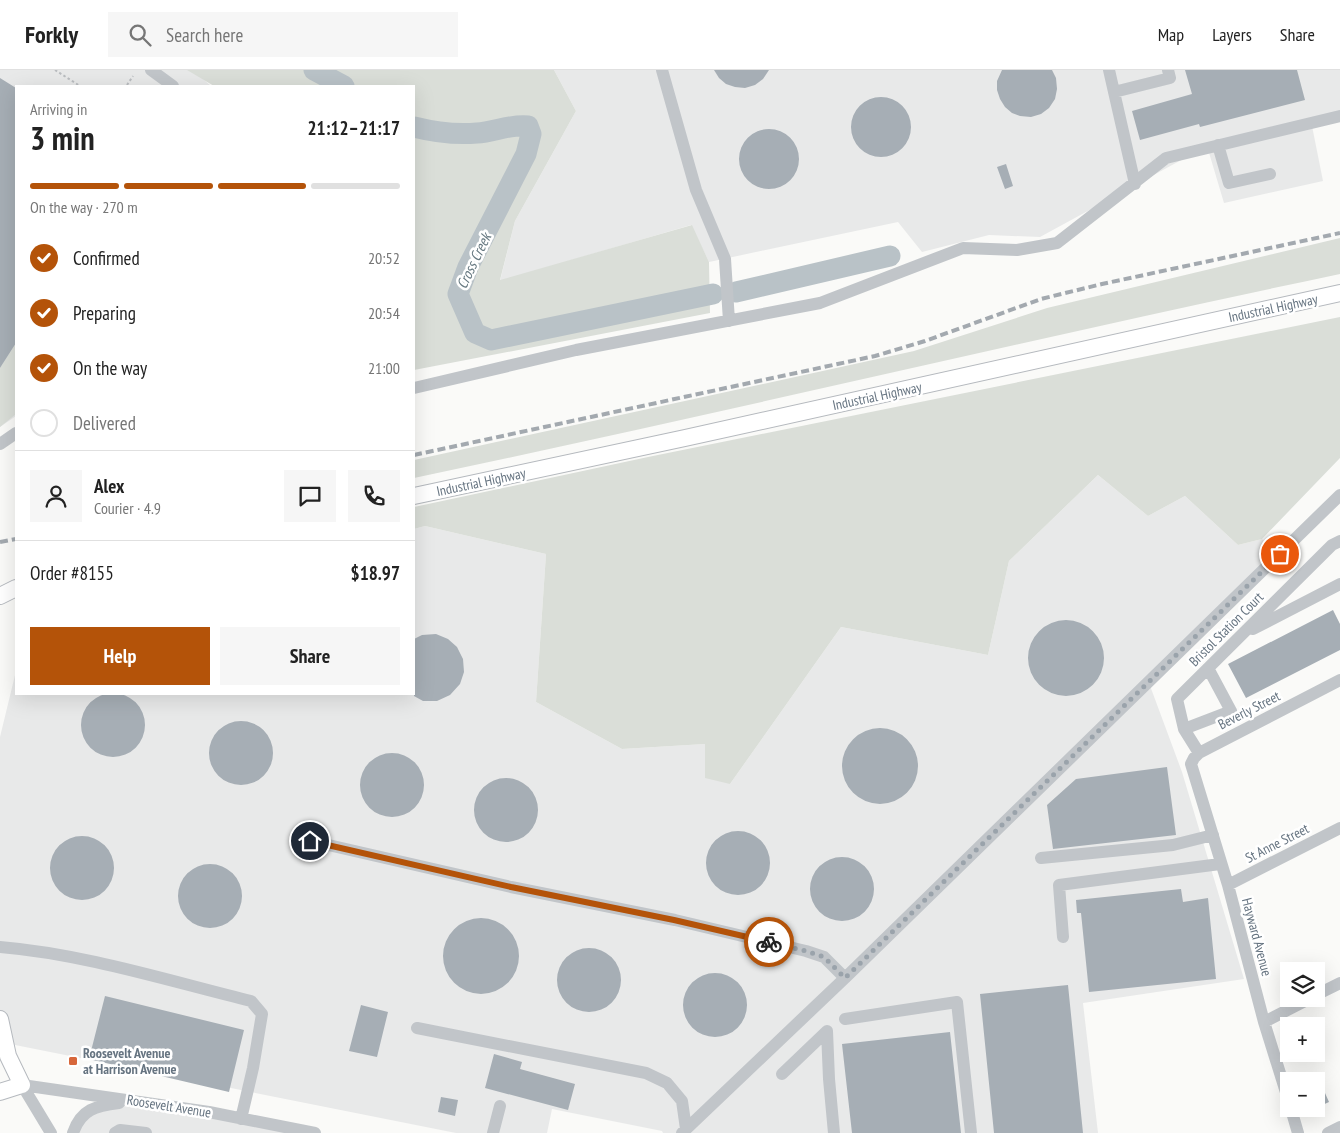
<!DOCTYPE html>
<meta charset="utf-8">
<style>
:root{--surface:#fff;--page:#f6f6f6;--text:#222;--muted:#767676;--line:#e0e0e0;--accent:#b45309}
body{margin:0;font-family:"PT Sans Narrow",sans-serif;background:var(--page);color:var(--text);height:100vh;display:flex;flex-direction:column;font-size:19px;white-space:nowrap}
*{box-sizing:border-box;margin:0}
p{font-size:16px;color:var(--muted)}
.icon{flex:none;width:28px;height:28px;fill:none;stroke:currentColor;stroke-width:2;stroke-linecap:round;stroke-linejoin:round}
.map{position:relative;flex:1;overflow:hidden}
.panel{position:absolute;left:15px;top:15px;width:400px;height:610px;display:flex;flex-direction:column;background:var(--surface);border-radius:0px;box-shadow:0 5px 20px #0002}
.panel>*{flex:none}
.controls{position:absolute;left:1280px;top:892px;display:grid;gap:10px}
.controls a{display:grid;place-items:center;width:45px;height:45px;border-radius:0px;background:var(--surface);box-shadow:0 5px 20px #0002;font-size:25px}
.pin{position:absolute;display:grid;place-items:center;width:42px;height:42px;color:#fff;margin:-21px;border:2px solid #fff;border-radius:50%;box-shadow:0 1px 5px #0007}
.courier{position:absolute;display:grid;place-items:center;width:50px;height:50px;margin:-25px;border:4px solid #b45309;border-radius:50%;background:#fff;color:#222;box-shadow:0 1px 6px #0007}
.summary em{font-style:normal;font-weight:800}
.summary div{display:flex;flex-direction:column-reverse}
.summary{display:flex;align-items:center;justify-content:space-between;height:85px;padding:0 15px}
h1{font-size:32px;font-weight:800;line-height:38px}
.bar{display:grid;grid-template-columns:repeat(4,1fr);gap:8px 5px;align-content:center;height:60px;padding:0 15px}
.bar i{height:6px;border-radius:4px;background:var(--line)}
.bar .current{background:var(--accent)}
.bar p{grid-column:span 4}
.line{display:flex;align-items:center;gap:12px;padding:0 15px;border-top:1px solid var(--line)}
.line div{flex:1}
.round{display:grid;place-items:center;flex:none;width:52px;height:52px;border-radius:0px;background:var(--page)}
ol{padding:0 15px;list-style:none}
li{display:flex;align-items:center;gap:15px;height:55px}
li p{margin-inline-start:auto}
li .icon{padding:5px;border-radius:50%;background:var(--accent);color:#fff;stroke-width:4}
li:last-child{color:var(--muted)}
li i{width:28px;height:28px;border:2px solid var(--line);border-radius:50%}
.cta{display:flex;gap:10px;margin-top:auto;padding:10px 15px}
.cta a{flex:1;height:58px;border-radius:0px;background:var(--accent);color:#fff;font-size:20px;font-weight:800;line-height:58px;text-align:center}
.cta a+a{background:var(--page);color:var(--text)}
header{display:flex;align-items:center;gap:30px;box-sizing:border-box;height:70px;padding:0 25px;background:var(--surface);border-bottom:1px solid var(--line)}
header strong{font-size:24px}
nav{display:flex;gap:28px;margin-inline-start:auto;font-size:18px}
.search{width:350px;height:45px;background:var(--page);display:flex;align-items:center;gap:12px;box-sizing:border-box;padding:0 18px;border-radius:0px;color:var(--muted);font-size:19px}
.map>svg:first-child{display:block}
.built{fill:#e8e9e9}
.green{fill:#daded8}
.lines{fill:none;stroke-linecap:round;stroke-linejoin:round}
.river{stroke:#b9c2c7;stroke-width:21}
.building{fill:#a6aeb5}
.major-casing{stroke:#b5b9be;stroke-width:18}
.path{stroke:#babdc0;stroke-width:2;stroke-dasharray:2.5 2.5;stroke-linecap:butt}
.minor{stroke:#c1c5c9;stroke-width:12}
.major{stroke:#fff;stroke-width:16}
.rail{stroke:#a3a9af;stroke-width:4;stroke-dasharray:8 4;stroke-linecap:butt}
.done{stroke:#9aa3ab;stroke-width:5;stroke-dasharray:0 9}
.route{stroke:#b45309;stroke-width:6}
.poi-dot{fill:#d7673b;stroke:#fff;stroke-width:2}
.labels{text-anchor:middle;stroke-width:5;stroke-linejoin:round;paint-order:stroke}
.street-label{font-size:14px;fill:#667481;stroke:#fff}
.poi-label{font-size:14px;font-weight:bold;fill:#667481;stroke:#fff;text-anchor:start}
.water-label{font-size:15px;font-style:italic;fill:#677981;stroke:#fff}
</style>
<header>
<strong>Forkly</strong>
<div class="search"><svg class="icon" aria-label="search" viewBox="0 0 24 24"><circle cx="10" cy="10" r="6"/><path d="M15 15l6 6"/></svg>Search here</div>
<nav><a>Map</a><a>Layers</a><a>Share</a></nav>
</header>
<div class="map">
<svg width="1340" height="1063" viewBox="0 0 1340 1063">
<rect width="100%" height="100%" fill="#fafaf8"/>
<!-- built -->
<path class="built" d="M0,0h193l18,16h-195v330l-16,11z
M554,0h786v45l-29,6 12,60 -99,22 -17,-57 -167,91 -51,-2 -67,17 -24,-30 -189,40 -18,-37 -191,56 15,-60 61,-110z
M1098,405l50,41 37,-20 53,49 24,-6 19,19 -132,125 33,89 62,207 -161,24 15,130h-435l-1,-2 -110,-22 -5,24h-91l-456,-91v-305l16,-66v23h398v-165l11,-3 121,28 -10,148 86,47 83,-5 25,40 111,-157 147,28 21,-94z
M139,1031l176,32h-242l14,-22z"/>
<!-- green -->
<path class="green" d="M187,0h367l22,41 -61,110 -15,59 192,-55 17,37 1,51 -296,57v-284h-200z
M1340,168v36c-309,65 -617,139 -926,204v-18l500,-109 133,-43z
M1340,247v141l-78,81 -24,6 -53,-49 -37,20 -50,-41 -89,86 -21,94 -147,-28 -111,157 -25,-6v-34l-83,5 -86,-47 10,-148 -121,-28 -11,3v-22l234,-50z
M16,273v71l-16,13v-59z"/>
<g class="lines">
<!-- river -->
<path class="river" d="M314,0l30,16
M414,57c20,5 41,8 63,6 17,-1 33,-9 51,-7l3,8 -5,20 -58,113 -10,27 17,39 16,7 222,-46
M736,222l154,-36"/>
</g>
<!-- building -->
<path class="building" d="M714,0h55l-6,9 -8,6 -10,3 -10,-1 -9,-3 -7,-6z
M1002,0h50l4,8 1,11 -2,10 -6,9 -8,6 -10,3 -11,-1 -8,-3 -7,-6 -5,-8 -3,-9v-9z
M1185,0h112l8,30 -105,27 -1,-3 -59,16 -8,-29 60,-17z
M0,8l16,10v255l-16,25z
M851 57a30 30 0 1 1 60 0a30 30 0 1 1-60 0Z
M739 89a30 30 0 1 1 60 0a30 30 0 1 1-60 0Z
M1006,94l7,22 -8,3 -8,-22z
M1333,540l7,14v26l-94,48 -18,-34z
M1028 588a38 38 0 1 1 76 0a38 38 0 1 1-76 0Z
M436,564l12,5 9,8 6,12 1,13 -4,12 -10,11 -13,6h-14l-9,-5v-57l8,-4z
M81 655a32 32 0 1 1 64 0a32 32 0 1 1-64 0Z
M209 683a32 32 0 1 1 64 0a32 32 0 1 1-64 0Z
M842 696a38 38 0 1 1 76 0a38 38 0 1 1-76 0Z
M360 715a32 32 0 1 1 64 0a32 32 0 1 1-64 0Z
M1167,697l9,68 -123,14 -6,-44 29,-26z
M474 740a32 32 0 1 1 64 0a32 32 0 1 1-64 0Z
M706 793a32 32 0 1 1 64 0a32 32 0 1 1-64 0Z
M50 798a32 32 0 1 1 64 0a32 32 0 1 1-64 0Z
M810 819a32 32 0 1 1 64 0a32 32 0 1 1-64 0Z
M178 826a32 32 0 1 1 64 0a32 32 0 1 1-64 0Z
M1181,819l2,13 25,-4 8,81 -127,13 -8,-79h-4l-1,-13z
M443 886a38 38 0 1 1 76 0a38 38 0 1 1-76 0Z
M557 910a32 32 0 1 1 64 0a32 32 0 1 1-64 0Z
M683 935a32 32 0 1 1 64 0a32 32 0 1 1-64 0Z
M1068,915l15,148h-89l-14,-139z
M105,926l139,34 -15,62 -140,-33z
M361,935l27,7 -11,45 -28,-6z
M950,962l11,101h-109l-10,-89z
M494,984l28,8 -2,7 55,15 -7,26 -83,-22z
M1325,1023l4,9 -13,6v-11z
M441,1027l17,3 -3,16 -17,-4z"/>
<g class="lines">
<defs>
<path id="major" d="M414,426l271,-58 655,-145
M0,526l16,-8
M0,949l8,37 14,29
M0,1022l22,-7"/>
</defs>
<!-- major casing -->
<use href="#major" class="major-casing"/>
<!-- path -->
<path class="path" d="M55,0l25,16
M127,15l6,-9"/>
<!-- minor -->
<path class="minor" d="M151,0l22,16
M662,0l34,120 29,69 4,62
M1109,0l26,114
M1114,22l56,-14 -2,-8
M1218,75l11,38 41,-9
M414,318l162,-38 244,-47 143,-55 54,2 40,-7 109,-85 174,-42
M0,374l16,-11
M1253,559l87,-45
M1184,659l47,-18 -23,-43
M1199,683l-15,-24 -7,-30 155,-154 8,-4
M311,771l200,46 164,33 131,31 18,6 21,21 -163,155
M1041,788l132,-13 40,-10
M1228,815l112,-57
M1063,867l-4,-52 161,-21
M0,877c84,7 169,34 251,54l11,13 -9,54 -12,51
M845,908l495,-483
M1316,925l24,-12
M845,949l112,-17 14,131
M1264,952l45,-23
M417,958l229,45 21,10 15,18 4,28
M782,1004l45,-43 2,48 5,54
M22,1015l187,27 106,21
M22,1015l29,48
M1289,1032l-25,-80 -36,-137 -37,-121 3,-6 5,-5 141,-73
M1291,1039l7,24
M73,1063c8,-24 23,-27 46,-30
M115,1063l5,-3 26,3
M493,1063l7,-27
M1328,1063l12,-6"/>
<!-- major -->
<use href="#major" class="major"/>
<!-- rail -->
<path class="rail" d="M414,385l461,-99 50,-15 116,-42 61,-15 238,-51
M0,472l16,-3"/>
</g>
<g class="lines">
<!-- done -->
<path class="done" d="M769,872l37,9 18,6 21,21 435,-424"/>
<!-- route -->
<path class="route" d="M310,771l201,46 163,33 95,22"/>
</g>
<!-- markers -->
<rect class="poi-dot" x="68" y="986" width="10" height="10" rx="2.5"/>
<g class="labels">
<!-- street labels -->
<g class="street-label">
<text transform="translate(1273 238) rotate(-12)" y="5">Industrial Highway</text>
<text transform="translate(877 326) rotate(-12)" y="5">Industrial Highway</text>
<text transform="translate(481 412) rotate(-12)" y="5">Industrial Highway</text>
<text transform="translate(1226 559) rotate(-45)" y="5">Bristol Station Court</text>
<text transform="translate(1249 640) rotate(-27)" y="5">Beverly Street</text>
<text transform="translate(1277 773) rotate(-27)" y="5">St Anne Street</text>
<text transform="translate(1257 867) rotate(75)" y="5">Hayward Avenue</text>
<text transform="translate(169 1036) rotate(9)" y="5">Roosevelt Avenue</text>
</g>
<!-- poi labels -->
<g class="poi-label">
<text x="83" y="988">Roosevelt Avenue<tspan x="83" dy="16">at Harrison Avenue</tspan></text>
</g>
<!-- water labels -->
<g class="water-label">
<text transform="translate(474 191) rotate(-64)" y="5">Cross Creek</text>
</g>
</g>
</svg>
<div class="controls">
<a><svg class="icon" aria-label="layers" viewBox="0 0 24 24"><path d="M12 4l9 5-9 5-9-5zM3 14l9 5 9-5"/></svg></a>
<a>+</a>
<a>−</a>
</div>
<div class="pin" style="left:1280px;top:484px;background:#ea580c"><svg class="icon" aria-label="bag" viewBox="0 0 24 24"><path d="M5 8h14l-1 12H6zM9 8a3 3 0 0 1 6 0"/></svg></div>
<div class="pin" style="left:310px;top:771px;background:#1f2937"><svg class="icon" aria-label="home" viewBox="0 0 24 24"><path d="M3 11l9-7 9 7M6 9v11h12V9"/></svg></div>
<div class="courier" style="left:769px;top:872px"><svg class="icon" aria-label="bike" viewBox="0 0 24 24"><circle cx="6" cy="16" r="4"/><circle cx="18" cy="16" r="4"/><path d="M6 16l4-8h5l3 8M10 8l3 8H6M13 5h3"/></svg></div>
<section class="panel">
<div class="summary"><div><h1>3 min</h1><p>Arriving in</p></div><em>21:12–21:17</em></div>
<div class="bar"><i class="current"></i><i class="current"></i><i class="current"></i><i></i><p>On the way · 270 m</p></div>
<ol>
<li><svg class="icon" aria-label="check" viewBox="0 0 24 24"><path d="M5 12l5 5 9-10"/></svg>Confirmed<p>20:52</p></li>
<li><svg class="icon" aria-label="check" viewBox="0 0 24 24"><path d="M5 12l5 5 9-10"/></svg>Preparing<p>20:54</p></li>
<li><svg class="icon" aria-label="check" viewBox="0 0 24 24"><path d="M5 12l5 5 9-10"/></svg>On the way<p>21:00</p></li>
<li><i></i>Delivered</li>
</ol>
<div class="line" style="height:90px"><a class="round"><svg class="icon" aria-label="person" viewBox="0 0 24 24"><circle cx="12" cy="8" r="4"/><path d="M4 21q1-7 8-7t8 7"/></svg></a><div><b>Alex</b><p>Courier · 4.9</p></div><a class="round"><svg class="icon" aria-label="chat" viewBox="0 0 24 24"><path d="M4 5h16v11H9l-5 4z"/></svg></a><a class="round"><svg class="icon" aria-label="phone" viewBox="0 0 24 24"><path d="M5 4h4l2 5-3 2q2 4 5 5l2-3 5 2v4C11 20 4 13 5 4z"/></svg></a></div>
<div class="line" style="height:65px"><div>Order #8155</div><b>$18.97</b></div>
<div class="cta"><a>Help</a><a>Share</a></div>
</section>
</div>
